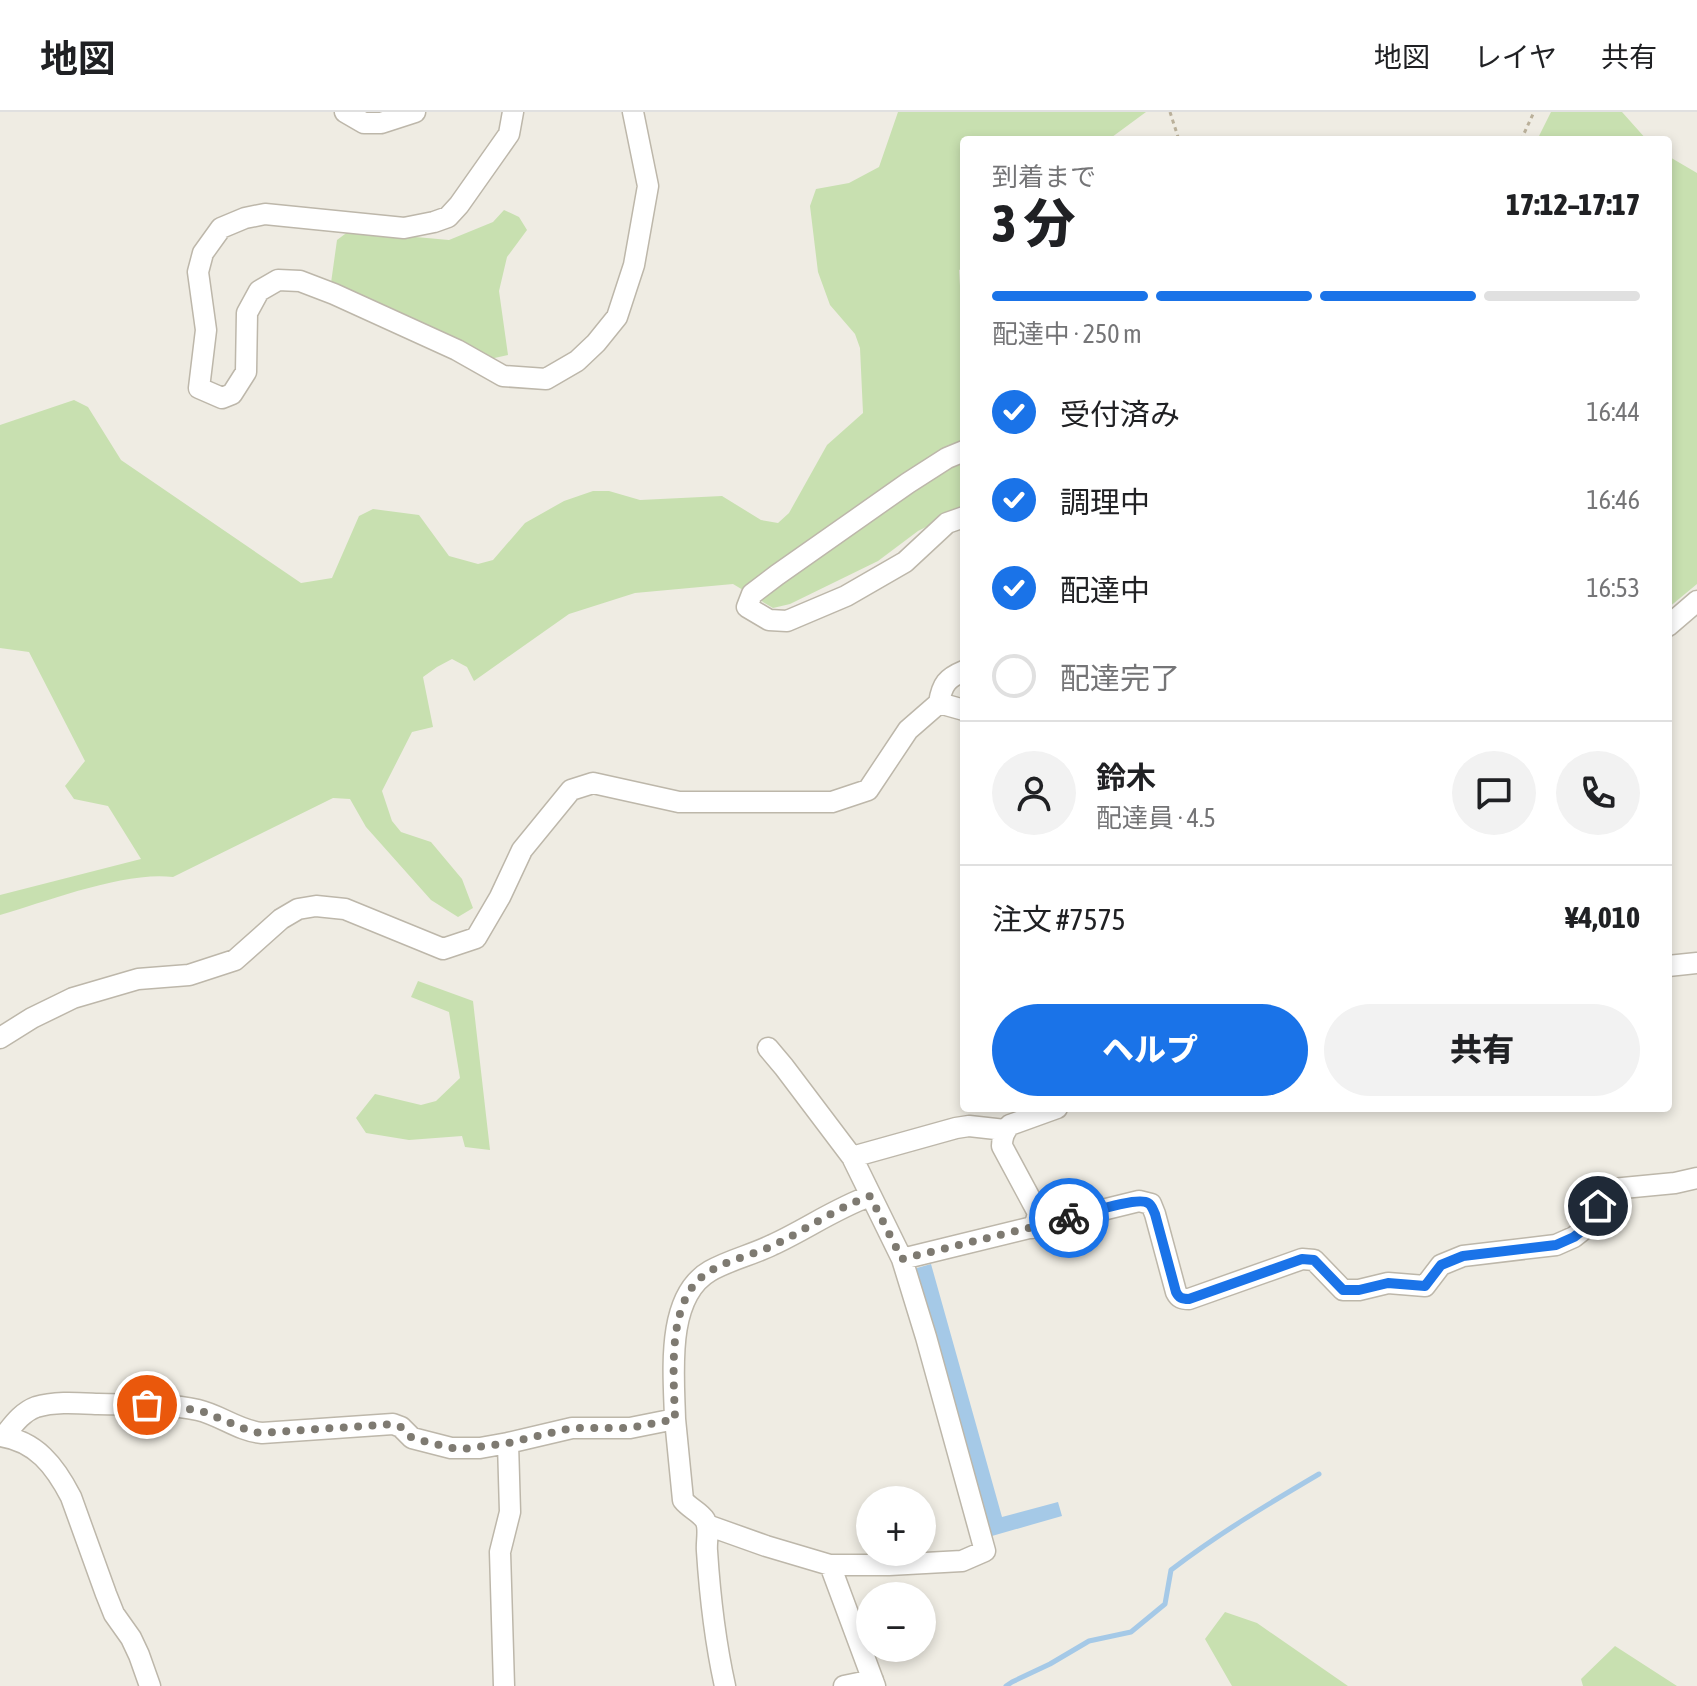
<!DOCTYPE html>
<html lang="ja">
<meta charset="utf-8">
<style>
:root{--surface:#fff;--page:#f2f2f2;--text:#202124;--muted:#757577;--line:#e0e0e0;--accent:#1a73e8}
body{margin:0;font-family:"Asap Condensed","Noto Sans JP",sans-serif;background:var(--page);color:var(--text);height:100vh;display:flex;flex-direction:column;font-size:30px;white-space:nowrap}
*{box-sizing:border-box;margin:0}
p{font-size:26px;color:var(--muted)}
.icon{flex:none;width:44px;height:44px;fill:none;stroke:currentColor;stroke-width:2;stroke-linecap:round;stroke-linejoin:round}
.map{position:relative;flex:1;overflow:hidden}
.sheet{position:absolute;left:960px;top:24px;width:712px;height:976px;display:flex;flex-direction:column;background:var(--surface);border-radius:8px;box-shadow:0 4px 12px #0003}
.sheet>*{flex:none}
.fabs{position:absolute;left:856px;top:1374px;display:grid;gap:16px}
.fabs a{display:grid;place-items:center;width:80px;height:80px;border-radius:50%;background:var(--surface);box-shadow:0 4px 12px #0003;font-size:40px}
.pin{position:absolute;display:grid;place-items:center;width:68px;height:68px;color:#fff;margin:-34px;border:4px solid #fff;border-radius:50%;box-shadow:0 2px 8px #0007}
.courier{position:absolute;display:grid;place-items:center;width:80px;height:80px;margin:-40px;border:6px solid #1a73e8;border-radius:50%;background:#fff;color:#222;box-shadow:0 2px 10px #0007}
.head em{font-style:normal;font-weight:800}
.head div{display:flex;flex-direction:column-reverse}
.head{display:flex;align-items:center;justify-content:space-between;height:136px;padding:0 32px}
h1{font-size:52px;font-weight:800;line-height:60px}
.bar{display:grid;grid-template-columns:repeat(4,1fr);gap:12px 8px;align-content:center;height:96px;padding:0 32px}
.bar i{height:10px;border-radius:6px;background:var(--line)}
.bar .on{background:var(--accent)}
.bar p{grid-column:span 4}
.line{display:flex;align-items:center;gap:20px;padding:0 32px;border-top:2px solid var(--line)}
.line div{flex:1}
.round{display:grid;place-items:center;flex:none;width:84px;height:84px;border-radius:42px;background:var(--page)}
ol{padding:0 32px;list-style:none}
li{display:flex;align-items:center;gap:24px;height:88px}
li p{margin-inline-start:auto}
li .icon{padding:8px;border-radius:50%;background:var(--accent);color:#fff;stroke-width:4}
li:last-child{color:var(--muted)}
li i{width:44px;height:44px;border:4px solid var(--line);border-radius:50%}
.cta{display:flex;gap:16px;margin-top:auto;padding:16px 32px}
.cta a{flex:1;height:92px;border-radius:48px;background:var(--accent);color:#fff;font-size:32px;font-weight:800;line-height:92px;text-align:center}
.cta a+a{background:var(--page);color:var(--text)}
header{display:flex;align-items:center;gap:48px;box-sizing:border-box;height:112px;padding:0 40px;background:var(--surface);border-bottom:2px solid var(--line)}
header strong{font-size:38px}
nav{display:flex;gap:44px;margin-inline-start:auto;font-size:28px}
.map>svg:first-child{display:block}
.green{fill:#c8e0b0}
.water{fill:#a5c9e7}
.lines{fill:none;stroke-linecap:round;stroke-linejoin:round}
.stream{stroke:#a5c9e7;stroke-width:5}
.minor-casing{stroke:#bdb7aa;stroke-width:23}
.path{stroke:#bab09a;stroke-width:3;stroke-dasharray:4 4;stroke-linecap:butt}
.minor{stroke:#fff;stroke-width:20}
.done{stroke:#7e7a71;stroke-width:8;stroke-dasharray:0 14.4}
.route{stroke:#1a73e8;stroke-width:10}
</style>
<header>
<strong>地図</strong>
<nav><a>地図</a><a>レイヤ</a><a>共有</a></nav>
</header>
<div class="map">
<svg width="1697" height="1574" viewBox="0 0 1697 1574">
<rect width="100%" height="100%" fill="#efece3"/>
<!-- green -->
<path class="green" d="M898,0h248l-38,28h-144v128l-5,2 1,16 4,7v215l-46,23 -40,30 -88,43 -17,4 -40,-24 -98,9 -66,21 -95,67 -7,-14 -15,-8 -15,8 -14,10 10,50 -21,5 -30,59 10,30 9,11 30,10 31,37 11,29 -15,9 -27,-17 -65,-73 -16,-28 -17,-1 -160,79c-48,-6 -125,24 -173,38v-20l141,-36 -33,-53 -34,-7 -9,-13 20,-25 -56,-109 -29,-4v-223l74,-25 14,7 33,53 180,123 31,-5 27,-62 14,-7 46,6 30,41 29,8 15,-4 32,-37 39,-22 29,-10h16l31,9 82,-4 39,24 17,3 11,-10 38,-68 36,-32 -3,-65 -5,-14 -25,-29 -12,-33 -8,-66 6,-17 33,-6 30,-16z
M1551,0h71l25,28h-110z
M1668,44l29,17v411l-29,24z
M504,98l15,7 8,13 -20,27 -8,34 9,64 -18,4 -159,-76 6,-43 12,-9 100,9 44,-18z
M418,869l55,20 17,149 -25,-3 -3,-11 -53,4 -43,-7 -10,-15 19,-24 46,11 15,-4 24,-23 -11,-66 -38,-15z
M1225,1500l32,11 91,63h-116l-27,-47z
M1615,1534l62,40h-94l-2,-7z"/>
<!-- water -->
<path class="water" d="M931,1152l71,253 56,-15 4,14 -77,22 -75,-268z"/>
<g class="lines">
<!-- stream -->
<path class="stream" d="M1006,1574l6,-4 38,-18 39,-23 42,-9 34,-28 6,-34c47,-36 97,-66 148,-96"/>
<defs>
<path id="minor" d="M345,0l19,11h17l34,-11
M513,0l-4,22 -50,71 -11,12 -14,5 -30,6 -139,-14 -20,4 -24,10 -18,25 -5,19 8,58 -7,58 23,10 10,-4 14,-22 1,-59 12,-22 19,-11 22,1 34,13 123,56 46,26 43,3 31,-18 19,-18 21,-26 17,-52 14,-79 -15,-74
M964,339l-17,7 -39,25 -131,92 -25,19 -5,13 22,13 18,1 59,-25 59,-34 42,-39 17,-6
M1668,514l29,-25
M939,591l25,7
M1668,854l29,-3
M0,926l32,-20 41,-20 65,-19 51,-4 46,-15 46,-41 17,-10 18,-3 29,3 98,40 33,-11 24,-41 22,-47 49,-60 22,-7 86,19h153l36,-12 40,-60 31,-27c3,-19 8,-25 25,-32
M768,936l16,19 68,90
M1032,1116l4,-7 2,-8 -36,-67c0,-9 2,-14 8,-21l47,-17
M902,1147l237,-58 12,3 4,10 21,78c3,6 6,7 13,7l113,-40 12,1 29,30h16l29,-7 37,3 16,-21 22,-9 93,-11 18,-8 19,-15 9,-32 73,-7 22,-5
M675,1307l8,81c6,8 17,12 22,20 5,8 1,22 2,31 3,46 8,90 18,135
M0,1324c36,5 55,30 71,61l35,97 8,20 17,24 8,17 11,31
M4,1324c9,-11 18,-24 32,-29 19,-6 42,-4 62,-3 33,1 67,-1 100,6 22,5 41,21 64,23l131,-9 8,3 11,11 39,10h29l28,-5
M707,1413l59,21 64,19h59l73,-4 23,-10 -59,-214 -24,-78 -50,-102 104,-29 13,-2 36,4
M830,1453l45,121
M504,1574l-4,-134 10,-40 -2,-69 64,-15h58l45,-9c-1,-44 -10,-122 35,-148 19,-11 42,-16 62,-26 33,-15 64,-37 98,-49
M844,1574l29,-6"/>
</defs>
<!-- minor casing -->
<use href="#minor" class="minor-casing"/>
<!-- path -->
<path class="path" d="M1170,0l9,28
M1521,28l13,-28"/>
<!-- minor -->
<use href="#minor" class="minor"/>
</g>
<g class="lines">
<!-- done -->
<path class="done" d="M147,1293l52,5 53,22 10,1 131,-9 8,3 11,11 39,10 12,1 45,-6 64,-15h58l45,-9c-1,-44 -10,-122 35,-148 19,-11 42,-16 62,-25 34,-16 64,-38 98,-50l32,63 167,-41"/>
<!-- route -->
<path class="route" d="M1069,1106c14,-3 68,-22 79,-15 4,2 5,7 7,11l21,78c3,6 6,7 13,7l113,-40 12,1 29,30h16l29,-7 37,3 16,-21 22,-9 93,-11 18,-8 19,-15 5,-16"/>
</g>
</svg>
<div class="fabs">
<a>+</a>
<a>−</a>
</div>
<div class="pin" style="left:147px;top:1293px;background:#ea580c"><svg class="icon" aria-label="bag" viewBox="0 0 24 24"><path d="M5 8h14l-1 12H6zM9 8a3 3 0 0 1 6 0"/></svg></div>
<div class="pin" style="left:1598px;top:1094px;background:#1f2937"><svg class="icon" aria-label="home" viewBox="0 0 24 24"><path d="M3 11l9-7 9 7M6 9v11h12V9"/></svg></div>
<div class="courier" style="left:1069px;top:1106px"><svg class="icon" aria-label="bike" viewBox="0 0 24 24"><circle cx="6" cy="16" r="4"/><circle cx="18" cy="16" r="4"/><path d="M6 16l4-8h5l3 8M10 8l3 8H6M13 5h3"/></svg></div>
<section class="sheet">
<div class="head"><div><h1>3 分</h1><p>到着まで</p></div><em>17:12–17:17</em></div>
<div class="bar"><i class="on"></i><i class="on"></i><i class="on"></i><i></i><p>配達中 · 250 m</p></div>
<ol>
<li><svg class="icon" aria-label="check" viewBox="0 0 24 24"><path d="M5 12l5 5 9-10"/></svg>受付済み<p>16:44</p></li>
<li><svg class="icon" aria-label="check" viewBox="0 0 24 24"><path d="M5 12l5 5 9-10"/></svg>調理中<p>16:46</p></li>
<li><svg class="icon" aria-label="check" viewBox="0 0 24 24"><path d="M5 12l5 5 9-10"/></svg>配達中<p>16:53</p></li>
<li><i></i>配達完了</li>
</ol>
<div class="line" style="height:144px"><a class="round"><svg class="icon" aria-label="person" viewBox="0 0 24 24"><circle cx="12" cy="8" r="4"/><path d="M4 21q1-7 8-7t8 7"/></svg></a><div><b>鈴木</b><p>配達員 · 4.5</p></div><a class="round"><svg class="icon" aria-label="chat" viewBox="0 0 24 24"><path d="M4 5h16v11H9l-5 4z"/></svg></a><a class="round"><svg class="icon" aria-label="phone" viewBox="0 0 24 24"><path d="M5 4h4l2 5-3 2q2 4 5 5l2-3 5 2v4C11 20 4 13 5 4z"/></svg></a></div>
<div class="line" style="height:104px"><div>注文 #7575</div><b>¥4,010</b></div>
<div class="cta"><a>ヘルプ</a><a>共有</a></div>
</section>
</div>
